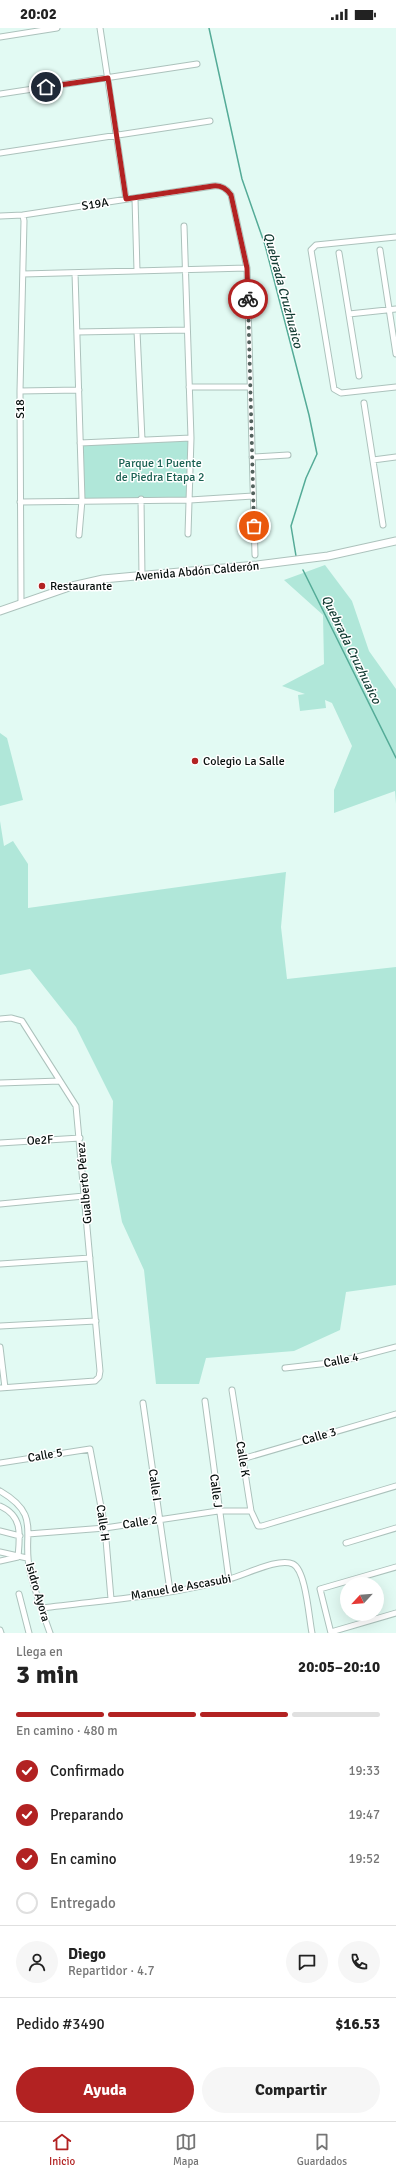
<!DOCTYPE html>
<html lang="es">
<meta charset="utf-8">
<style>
:root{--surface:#fff;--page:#f6f6f6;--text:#222;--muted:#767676;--line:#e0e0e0;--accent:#b22222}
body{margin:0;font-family:Signika,sans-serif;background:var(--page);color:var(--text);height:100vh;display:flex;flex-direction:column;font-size:15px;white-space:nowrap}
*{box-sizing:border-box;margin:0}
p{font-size:13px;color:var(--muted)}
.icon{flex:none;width:22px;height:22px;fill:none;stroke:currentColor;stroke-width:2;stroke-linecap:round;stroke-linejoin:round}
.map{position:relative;height:1605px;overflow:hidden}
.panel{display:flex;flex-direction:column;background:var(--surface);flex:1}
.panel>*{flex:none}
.needle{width:26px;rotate:244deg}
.tools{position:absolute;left:340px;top:1549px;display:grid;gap:8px}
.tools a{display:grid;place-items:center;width:44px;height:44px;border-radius:50%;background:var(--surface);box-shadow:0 4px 16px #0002;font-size:20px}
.pin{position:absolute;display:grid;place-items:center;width:34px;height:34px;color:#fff;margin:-17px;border:2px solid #fff;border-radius:50%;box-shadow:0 1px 4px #0007}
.courier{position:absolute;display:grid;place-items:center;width:40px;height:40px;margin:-20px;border:3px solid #b22222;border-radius:50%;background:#fff;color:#222;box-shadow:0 1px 5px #0007}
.overview em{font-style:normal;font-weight:700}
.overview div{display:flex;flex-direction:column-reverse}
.overview{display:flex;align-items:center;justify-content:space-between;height:68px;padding:0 16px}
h1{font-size:26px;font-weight:700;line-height:30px}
.bar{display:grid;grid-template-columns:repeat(4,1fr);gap:6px 4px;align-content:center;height:48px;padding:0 16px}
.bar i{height:5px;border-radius:3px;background:var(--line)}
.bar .active{background:var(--accent)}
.bar p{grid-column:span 4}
.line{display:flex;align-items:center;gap:10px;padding:0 16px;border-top:1px solid var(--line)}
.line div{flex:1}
.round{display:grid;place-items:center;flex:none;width:42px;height:42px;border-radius:21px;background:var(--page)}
ol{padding:0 16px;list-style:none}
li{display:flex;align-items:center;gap:12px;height:44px}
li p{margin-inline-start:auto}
li .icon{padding:4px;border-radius:50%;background:var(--accent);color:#fff;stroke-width:4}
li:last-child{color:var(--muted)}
li i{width:22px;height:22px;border:2px solid var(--line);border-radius:50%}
.button{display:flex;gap:8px;margin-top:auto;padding:8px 16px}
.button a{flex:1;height:46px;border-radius:24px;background:var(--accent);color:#fff;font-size:16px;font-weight:700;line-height:46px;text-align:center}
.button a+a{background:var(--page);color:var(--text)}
.status{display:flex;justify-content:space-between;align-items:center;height:28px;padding:0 20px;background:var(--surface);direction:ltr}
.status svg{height:11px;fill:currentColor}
.dock{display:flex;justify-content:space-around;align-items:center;height:56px;border-top:1px solid var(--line);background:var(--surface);font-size:11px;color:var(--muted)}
.dock a{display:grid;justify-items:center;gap:2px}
.dock .active{color:var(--accent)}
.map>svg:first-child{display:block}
.green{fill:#b0e7d9}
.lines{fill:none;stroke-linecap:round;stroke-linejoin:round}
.stream{stroke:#54ab97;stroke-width:1.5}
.minor-casing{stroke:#acc2bc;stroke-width:7}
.tertiary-casing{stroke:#acc2bc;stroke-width:9}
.minor{stroke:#fff;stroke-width:5}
.tertiary{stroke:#fff;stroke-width:7}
.done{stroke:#53615d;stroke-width:4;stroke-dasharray:0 7.2}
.route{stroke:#b22222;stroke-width:5}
.poi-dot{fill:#b22222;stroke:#fff;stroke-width:1.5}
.labels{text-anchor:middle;stroke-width:3;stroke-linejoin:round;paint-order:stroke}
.street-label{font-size:12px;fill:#060e0c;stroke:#fff}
.park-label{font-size:12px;fill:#1b6153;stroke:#fff}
.poi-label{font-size:12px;fill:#060e0c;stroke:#fff;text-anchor:start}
.water-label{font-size:13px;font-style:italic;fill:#133c33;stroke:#fff}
</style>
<div class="status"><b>20:02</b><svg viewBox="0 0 49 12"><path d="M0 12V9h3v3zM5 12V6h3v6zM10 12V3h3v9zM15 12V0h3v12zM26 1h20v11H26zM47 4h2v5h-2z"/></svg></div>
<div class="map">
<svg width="396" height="1605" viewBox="0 0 396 1605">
<rect width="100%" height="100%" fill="#e2faf3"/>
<!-- green -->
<path class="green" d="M191,410l-1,62h-108l-2,-57z
M325,537l27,36 17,50 27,38v115l-1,-13 -61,22v-23l18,-44 -20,-43 -7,-3 1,8 -26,3 -2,-16 7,-1 -23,-8 42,-22 -1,-49 -39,-35z
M0,705l7,5 16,62 -23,6z
M0,793l4,25 9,-5 15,23v44l258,-36 -5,55 6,52 109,-12v318l-50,7 -6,38 -46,21 -88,7 -7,26h-43l-12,-114 -22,-48 -11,-60 2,-61 -37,-74 -46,-58 -30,6z"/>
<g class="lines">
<!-- stream -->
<path class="stream" d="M209,0l33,151 23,66 44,170 8,39 -11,24 -15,48 5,30
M303,542l93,188"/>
<defs>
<path id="minor" d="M100,0l26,171
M0,9l57,-9
M0,66l197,-30
M0,125l210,-32
M135,170l2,73
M0,188l23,-1 190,-29c8,-1 13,2 18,9l16,73 8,287
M184,198l7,212 -3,96
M396,209l-80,8 -5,5 23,139 7,4 55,-6
M380,222l16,104
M339,225l20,123
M75,245l7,227 -3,35
M23,246l224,-6
M349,286l47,-5
M137,303l5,109
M77,304l110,-2
M189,359h61
M20,363l59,-1
M364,375l19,122
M80,415l111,-5
M252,429l36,-2
M373,432l23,-3
M141,471l1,77
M20,474l170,-2 63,-4
M21,575l-1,-212 4,-170 -1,-6
M0,991l11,-1 11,3 54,85 24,265 -1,6 -4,4 -95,7
M0,1055l60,-2
M0,1115l80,-5
M0,1176l84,-8
M0,1236l90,-6
M0,1298l96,-5
M0,1319l5,41
M285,1340l53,-6 58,-15
M232,1362l19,121 7,15h4l134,-40
M205,1373l24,179
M143,1375l27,188
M242,1431l154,-45
M0,1435l90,-14 15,79 6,71
M0,1463c43,25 21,43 30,80 5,21 13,42 20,62
M0,1478c23,10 20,29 18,51l-18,4
M0,1503l20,5
M28,1506l77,-6 113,-17h33
M346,1515l50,-15
M0,1524l27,6
M19,1566l10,39
M42,1580c61,-8 129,-12 187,-29 16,-4 50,-22 64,-15 13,6 16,55 19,69
M0,1602l1,3
M331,1604l65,-19
M331,1605l-11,-44 76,-22"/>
<path id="tertiary" d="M0,583l72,-25 31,-7 154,-14 71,-9 68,-15"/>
</defs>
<!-- minor casing -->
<use href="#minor" class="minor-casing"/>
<!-- tertiary casing -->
<use href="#tertiary" class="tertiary-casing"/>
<!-- minor -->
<use href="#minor" class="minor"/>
<!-- tertiary -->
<use href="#tertiary" class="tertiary"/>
</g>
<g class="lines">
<!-- done -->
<path class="done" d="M248,271l6,227"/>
<!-- route -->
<path class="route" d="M46,59l62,-9 18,121 87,-13c8,-1 13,2 18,9l16,73 1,31"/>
</g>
<!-- markers -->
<g class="poi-dot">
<circle cx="42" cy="558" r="4"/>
<circle cx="195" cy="733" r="4"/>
</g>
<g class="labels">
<!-- street labels -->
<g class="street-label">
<text transform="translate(95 176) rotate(-9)" y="4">S19A</text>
<text transform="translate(20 381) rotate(-90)" y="4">S18</text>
<text transform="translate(197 543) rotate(-5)" y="4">Avenida Abdón Calderón</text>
<text transform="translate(40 1112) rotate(-3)" y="4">Oe2F</text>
<text transform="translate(84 1155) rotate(-95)" y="4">Gualberto Pérez</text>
<text transform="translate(341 1332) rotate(-11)" y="4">Calle 4</text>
<text transform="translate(319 1408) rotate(-16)" y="4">Calle 3</text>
<text transform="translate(45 1427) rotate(-10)" y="4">Calle 5</text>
<text transform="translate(243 1431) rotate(81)" y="4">Calle K</text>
<text transform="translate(155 1457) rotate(82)" y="4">Calle I</text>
<text transform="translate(216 1463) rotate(83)" y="4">Calle J</text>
<text transform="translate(140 1494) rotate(-9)" y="4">Calle 2</text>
<text transform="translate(103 1495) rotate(82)" y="4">Calle H</text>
<text transform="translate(181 1559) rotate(-10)" y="4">Manuel de Ascasubi</text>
<text transform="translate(38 1564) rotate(74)" y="4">Isidro Ayora</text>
</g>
<!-- park labels -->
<g class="park-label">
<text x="160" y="439">Parque 1 Puente<tspan x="160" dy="14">de Piedra Etapa 2</tspan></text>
</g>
<!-- poi labels -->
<g class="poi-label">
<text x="50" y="562">Restaurante</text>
<text x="203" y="737">Colegio La Salle</text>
</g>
<!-- water labels -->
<g class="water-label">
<text transform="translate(284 262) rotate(75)" y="5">Quebrada Cruzhuaico</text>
<text transform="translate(352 621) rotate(64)" y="5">Quebrada Cruzhuaico</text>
</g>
</g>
</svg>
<div class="tools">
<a><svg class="needle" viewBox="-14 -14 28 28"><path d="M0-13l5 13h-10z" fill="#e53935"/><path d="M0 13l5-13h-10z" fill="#767676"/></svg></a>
</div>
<div class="pin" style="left:254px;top:498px;background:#ea580c"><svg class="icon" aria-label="bag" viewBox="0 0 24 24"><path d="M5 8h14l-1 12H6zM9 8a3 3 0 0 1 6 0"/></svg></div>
<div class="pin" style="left:46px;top:59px;background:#1f2937"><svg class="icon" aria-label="home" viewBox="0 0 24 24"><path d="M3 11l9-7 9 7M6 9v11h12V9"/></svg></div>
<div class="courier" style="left:248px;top:271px"><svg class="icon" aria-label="bike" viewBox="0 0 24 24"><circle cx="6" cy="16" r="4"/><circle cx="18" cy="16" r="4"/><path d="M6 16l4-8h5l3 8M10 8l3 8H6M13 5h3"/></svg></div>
</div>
<section class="panel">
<div class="overview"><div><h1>3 min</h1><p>Llega en</p></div><em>20:05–20:10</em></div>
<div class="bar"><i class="active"></i><i class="active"></i><i class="active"></i><i></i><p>En camino · 480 m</p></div>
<ol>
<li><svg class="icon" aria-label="check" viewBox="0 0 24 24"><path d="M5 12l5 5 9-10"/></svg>Confirmado<p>19:33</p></li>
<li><svg class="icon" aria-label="check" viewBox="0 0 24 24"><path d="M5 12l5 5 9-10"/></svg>Preparando<p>19:47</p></li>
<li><svg class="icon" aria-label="check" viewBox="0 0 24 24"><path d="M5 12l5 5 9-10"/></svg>En camino<p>19:52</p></li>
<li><i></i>Entregado</li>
</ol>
<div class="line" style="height:72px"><a class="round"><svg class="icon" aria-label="person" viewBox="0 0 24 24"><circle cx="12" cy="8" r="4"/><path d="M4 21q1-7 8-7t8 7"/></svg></a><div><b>Diego</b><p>Repartidor · 4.7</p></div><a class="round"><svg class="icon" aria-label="chat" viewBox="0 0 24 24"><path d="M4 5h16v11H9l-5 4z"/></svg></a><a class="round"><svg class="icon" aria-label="phone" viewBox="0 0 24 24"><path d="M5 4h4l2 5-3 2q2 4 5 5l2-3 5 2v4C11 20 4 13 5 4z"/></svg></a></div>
<div class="line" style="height:52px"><div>Pedido #3490</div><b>$16.53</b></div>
<div class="button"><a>Ayuda</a><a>Compartir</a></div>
</section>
<nav class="dock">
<a class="active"><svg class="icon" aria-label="home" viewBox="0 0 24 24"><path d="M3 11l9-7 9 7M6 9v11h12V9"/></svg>Inicio</a>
<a><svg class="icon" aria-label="map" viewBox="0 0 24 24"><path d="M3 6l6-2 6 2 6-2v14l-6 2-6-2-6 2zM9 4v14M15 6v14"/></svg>Mapa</a>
<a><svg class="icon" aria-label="saved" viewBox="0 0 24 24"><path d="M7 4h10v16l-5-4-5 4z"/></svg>Guardados</a>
</nav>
